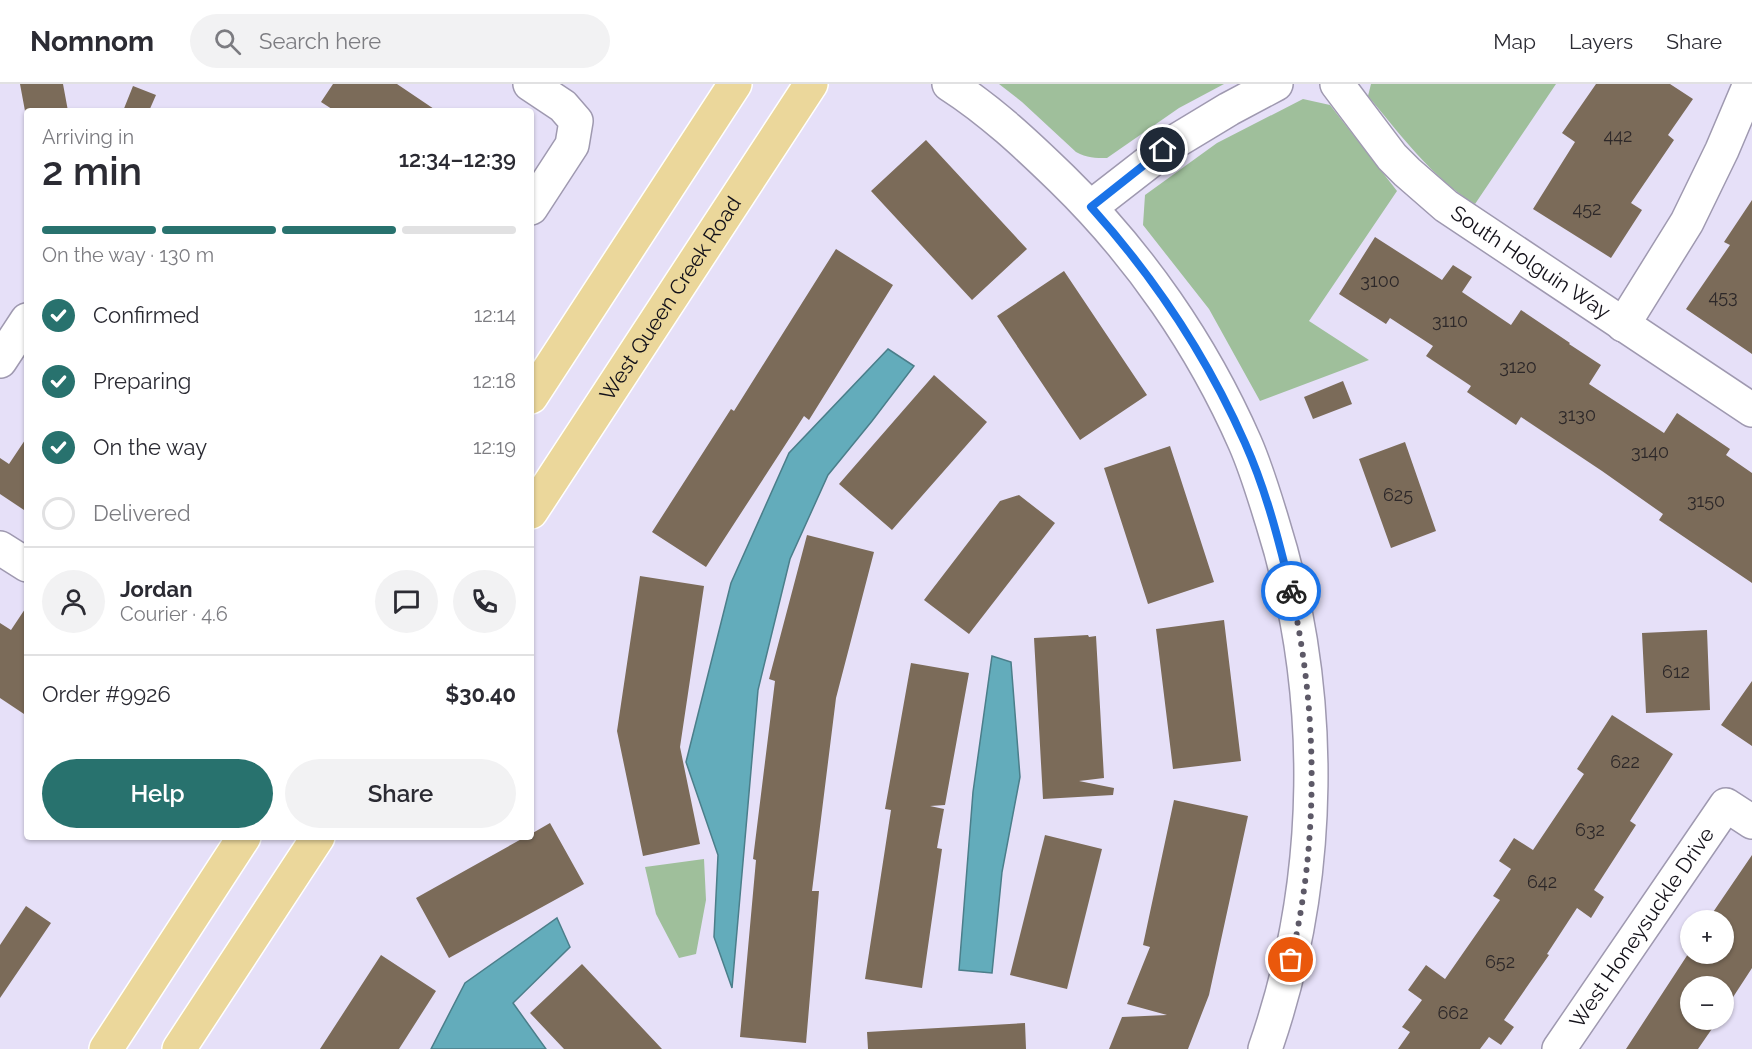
<!DOCTYPE html>
<meta charset="utf-8">
<style>
:root{--surface:#fff;--page:#f2f2f3;--text:#2b2b33;--muted:#7c7c81;--line:#e1e1e2;--accent:#28726e}
body{margin:0;font-family:Raleway,sans-serif;background:var(--page);color:var(--text);height:100vh;display:flex;flex-direction:column;font-size:22px;white-space:nowrap}
*{box-sizing:border-box;margin:0}
p{font-size:20px;color:var(--muted)}
.icon{flex:none;width:33px;height:33px;fill:none;stroke:currentColor;stroke-width:2;stroke-linecap:round;stroke-linejoin:round}
.map{position:relative;flex:1;overflow:hidden}
.sheet{position:absolute;left:24px;top:24px;width:510px;height:732px;display:flex;flex-direction:column;background:var(--surface);border-radius:6px;box-shadow:0 2px 4px #0004}
.sheet>*{flex:none}
.fabs{position:absolute;left:1680px;top:826px;display:grid;gap:12px}
.fabs a{display:grid;place-items:center;width:54px;height:54px;border-radius:50%;background:var(--surface);box-shadow:0 2px 4px #0004;font-size:30px}
.pin{position:absolute;display:grid;place-items:center;width:51px;height:51px;color:#fff;margin:-26px;border:3px solid #fff;border-radius:50%;box-shadow:0 2px 6px #0007}
.courier{position:absolute;display:grid;place-items:center;width:60px;height:60px;margin:-30px;border:4px solid #1a73e8;border-radius:50%;background:#fff;color:#222;box-shadow:0 2px 8px #0007}
.overview em{font-style:normal;font-weight:600}
.overview div{display:flex;flex-direction:column-reverse}
.overview{display:flex;align-items:center;justify-content:space-between;height:102px;padding:0 18px}
h1{font-size:39px;font-weight:600;line-height:45px}
.bar{display:grid;grid-template-columns:repeat(4,1fr);gap:9px 6px;align-content:center;height:72px;padding:0 18px}
.bar i{height:8px;border-radius:4px;background:var(--line)}
.bar .on{background:var(--accent)}
.bar p{grid-column:span 4}
.line{display:flex;align-items:center;gap:15px;padding:0 18px;border-top:2px solid var(--line)}
.line div{flex:1}
.round{display:grid;place-items:center;flex:none;width:63px;height:63px;border-radius:32px;background:var(--page)}
ol{padding:0 18px;list-style:none}
li{display:flex;align-items:center;gap:18px;height:66px}
li p{margin-inline-start:auto}
li .icon{padding:6px;border-radius:50%;background:var(--accent);color:#fff;stroke-width:4}
li:last-child{color:var(--muted)}
li i{width:33px;height:33px;border:3px solid var(--line);border-radius:50%}
.primary-button{display:flex;gap:12px;margin-top:auto;padding:12px 18px}
.primary-button a{flex:1;height:69px;border-radius:36px;background:var(--accent);color:#fff;font-size:24px;font-weight:600;line-height:69px;text-align:center}
.primary-button a+a{background:var(--page);color:var(--text)}
header{display:flex;align-items:center;gap:36px;box-sizing:border-box;height:84px;padding:0 30px;background:var(--surface);border-bottom:2px solid var(--line)}
header strong{font-size:28px}
nav{display:flex;gap:33px;margin-inline-start:auto;font-size:21px}
.search{width:420px;height:54px;background:var(--page);display:flex;align-items:center;gap:15px;box-sizing:border-box;padding:0 21px;border-radius:33px;color:var(--muted);font-size:22px}
.map>svg:first-child{display:block}
.green{fill:#9fbf9b}
.water{fill:#63acbb;stroke:#4b7e8a;stroke-width:1.5}
.building{fill:#7b6b59}
.lines{fill:none;stroke-linecap:round;stroke-linejoin:round}
.minor-casing{stroke:#9f99b0;stroke-width:36}
.major-casing{stroke:#fff;stroke-width:36}
.minor{stroke:#fff;stroke-width:33}
.major{stroke:#ebd79b;stroke-width:33}
.done{stroke:#5d5967;stroke-width:6;stroke-dasharray:0 10.8}
.route{stroke:#1a73e8;stroke-width:8}
.labels{text-anchor:middle;stroke-width:4.5;stroke-linejoin:round;paint-order:stroke}
.number-label{font-size:18px;fill:#2d2829}
.street-label{font-size:21px;fill:#131119;stroke:#f2eefd}
</style>
<header>
<strong>Nomnom</strong>
<div class="search"><svg class="icon" aria-label="search" viewBox="0 0 24 24"><circle cx="10" cy="10" r="6"/><path d="M15 15l6 6"/></svg>Search here</div>
<nav><a>Map</a><a>Layers</a><a>Share</a></nav>
</header>
<div class="map">
<svg width="1752" height="965" viewBox="0 0 1752 965">
<rect width="100%" height="100%" fill="#e6e0f8"/>
<!-- green -->
<path class="green" d="M999,0h225l-45,24 -72,50c-12,0 -20,0 -31,-6l-54,-50z
M1371,0h185l-81,120c-43,-26 -75,-70 -107,-108z
M1303,15l27,6 67,86 -88,130 60,39 -109,41 -51,-92 -66,-84 2,-30 72,-52z
M704,775l2,41 -10,54 -17,4 -23,-44 -11,-47z"/>
<!-- water -->
<path class="water" d="M888,265l26,17 -42,55 -44,54 -38,84 -32,131 -26,298 -18,-51 4,-82 -32,-93 45,-179 58,-130z
M992,572l19,6 9,115 -18,95 -10,101 -33,-3 14,-178z
M557,834l13,29 -57,56 33,46h-115l34,-66z"/>
<!-- building -->
<path class="building" d="M20,0h43l5,27h-43z
M333,0h64l40,27h-102l-14,-9z
M1596,0h74l23,15 -25,36 6,5 -43,63 11,7 -31,48 -78,-49 42,-67 -13,-9z
M133,2l23,9 -7,16h-26z
M926,56l101,109 -55,51 -101,-109z
M1752,116v154l-66,-45 44,-64 -6,-3z
M1375,153l67,43 11,-15 19,12 -10,15 49,33 10,-15 49,33 -1,1 32,21 -12,19 75,49 13,-20 53,36 -4,6 26,18v110l-93,-63 4,-6 -61,-43 -81,-54 -5,8 -49,-33 4,-6 -45,-30 7,-10 -43,-28 -4,6 -47,-30z
M836,165l57,36 -84,135 -5,-4 -98,151 -54,-35 79,-123 3,2z
M1064,187l83,124 -67,45 -83,-124z
M934,291l53,47 -95,108 -53,-46z
M1343,297l9,23 -39,15 -9,-22z
M27,353v75l-27,-18v-36l9,6z
M1405,358l31,89 -45,17 -32,-89z
M1170,362l44,136 -66,22 -44,-136z
M1019,411l36,28 -86,111 -45,-34 76,-99z
M807,451l67,17 -38,146 -24,193h7l-13,152 -66,-6 16,-177 -3,-1 22,-178 -6,-2z
M640,492l64,10 -24,161 20,97 -57,12 -26,-125z
M27,522v110l-27,-18v-75l11,7z
M1224,536l17,141 -68,8 -17,-140z
M1707,546l3,80 -64,3 -4,-80z
M1088,551l1,2 7,-1 8,142 -25,3 35,7 -1,7 -70,4 -9,-161z
M911,579l58,10 -24,132 -15,1 14,3 -7,39 5,1 -20,139 -57,-9 26,-169 -6,-1z
M1752,597v65l-31,-21z
M1612,631l61,39 -43,67 6,4 -42,65 10,7 -13,21 -14,-10 -30,46 2,1 -45,65 10,7 -13,18 -12,-8 -9,12h-82l12,-17 -8,-5 20,-27 -14,-10 18,-25 19,14 55,-79 -7,-4 18,-27 -12,-8 15,-23 19,12 51,-76 -7,-5z
M1174,716l74,16 -39,179 -21,54h-79l13,-32 45,-2 -40,-11 23,-57 -7,-2z
M550,739l34,61 -135,74 -33,-60 109,-61h6v-3z
M1045,751l57,14 -35,140 -57,-14z
M1752,771v113l-28,43v-24h-34v33h28l-20,29h-72l64,-98v3h34v-33h-17z
M26,822l25,17 -51,75v-53z
M381,871l55,36 -37,58h-79z
M582,880l80,85h-98l-34,-36z
M1025,939l1,26h-158l-1,-17z"/>
<g class="lines">
<defs>
<g id="minor">
<path d="M530,0l33,22 13,15 -4,24 -41,63"/>
<path d="M949,0c42,27 78,61 113,95 77,75 140,166 183,264 11,25 19,52 27,78 54,171 52,359 -7,528"/>
<path id="s1" d="M1337,0l55,73 15,15 39,34 306,204"/>
<path d="M1091,123l85,-66 53,-32 47,-25"/>
<path d="M1623,241l64,-103 35,-72 28,-66"/>
<path d="M0,277l27,-41"/>
<path d="M0,464l27,17"/>
<path id="s2" d="M1559,965l167,-244 26,17"/>
</g>
<g id="major">
<path d="M531,313l204,-313"/>
<path id="s3" d="M531,428l280,-428"/>
<path d="M106,965l138,-212"/>
<path d="M179,965l139,-212"/>
</g>
</defs>
<!-- minor casing -->
<use href="#minor" class="minor-casing"/>
<!-- major casing -->
<use href="#major" class="major-casing"/>
<!-- minor -->
<use href="#minor" class="minor"/>
<!-- major -->
<use href="#major" class="major"/>
</g>
<g class="lines">
<!-- done -->
<path class="done" d="M1291,507c27,119 28,250 0,369"/>
<!-- route -->
<path class="route" d="M1163,66l-72,57c63,70 116,150 154,236 21,47 34,98 46,148"/>
</g>
<g class="labels">
<!-- number labels -->
<g class="number-label">
<text x="1618" y="58">442</text>
<text x="1587" y="131">452</text>
<text x="1380" y="203">3100</text>
<text x="1723" y="219">453</text>
<text x="1450" y="243">3110</text>
<text x="1518" y="289">3120</text>
<text x="1577" y="337">3130</text>
<text x="1650" y="374">3140</text>
<text x="1398" y="417">625</text>
<text x="1706" y="423">3150</text>
<text x="1676" y="594">612</text>
<text x="1625" y="684">622</text>
<text x="1590" y="752">632</text>
<text x="1542" y="804">642</text>
<text x="1500" y="884">652</text>
<text x="1453" y="935">662</text>
</g>
<!-- street labels -->
<g class="street-label">
<text dy="7" stroke="none"><textPath href="#s1" startOffset="266">South Holguin Way</textPath></text>
<text dy="7" stroke="none"><textPath href="#s3" startOffset="255">West Queen Creek Road</textPath></text>
<text dy="7" stroke="none"><textPath href="#s2" startOffset="147">West Honeysuckle Drive</textPath></text>
</g>
</g>
</svg>
<div class="fabs">
<a>+</a>
<a>−</a>
</div>
<div class="pin" style="left:1291px;top:876px;background:#ea580c"><svg class="icon" aria-label="bag" viewBox="0 0 24 24"><path d="M5 8h14l-1 12H6zM9 8a3 3 0 0 1 6 0"/></svg></div>
<div class="pin" style="left:1163px;top:66px;background:#1f2937"><svg class="icon" aria-label="home" viewBox="0 0 24 24"><path d="M3 11l9-7 9 7M6 9v11h12V9"/></svg></div>
<div class="courier" style="left:1291px;top:507px"><svg class="icon" aria-label="bike" viewBox="0 0 24 24"><circle cx="6" cy="16" r="4"/><circle cx="18" cy="16" r="4"/><path d="M6 16l4-8h5l3 8M10 8l3 8H6M13 5h3"/></svg></div>
<section class="sheet">
<div class="overview"><div><h1>2 min</h1><p>Arriving in</p></div><em>12:34–12:39</em></div>
<div class="bar"><i class="on"></i><i class="on"></i><i class="on"></i><i></i><p>On the way · 130 m</p></div>
<ol>
<li><svg class="icon" aria-label="check" viewBox="0 0 24 24"><path d="M5 12l5 5 9-10"/></svg>Confirmed<p>12:14</p></li>
<li><svg class="icon" aria-label="check" viewBox="0 0 24 24"><path d="M5 12l5 5 9-10"/></svg>Preparing<p>12:18</p></li>
<li><svg class="icon" aria-label="check" viewBox="0 0 24 24"><path d="M5 12l5 5 9-10"/></svg>On the way<p>12:19</p></li>
<li><i></i>Delivered</li>
</ol>
<div class="line" style="height:108px"><a class="round"><svg class="icon" aria-label="person" viewBox="0 0 24 24"><circle cx="12" cy="8" r="4"/><path d="M4 21q1-7 8-7t8 7"/></svg></a><div><b>Jordan</b><p>Courier · 4.6</p></div><a class="round"><svg class="icon" aria-label="chat" viewBox="0 0 24 24"><path d="M4 5h16v11H9l-5 4z"/></svg></a><a class="round"><svg class="icon" aria-label="phone" viewBox="0 0 24 24"><path d="M5 4h4l2 5-3 2q2 4 5 5l2-3 5 2v4C11 20 4 13 5 4z"/></svg></a></div>
<div class="line" style="height:78px"><div>Order #9926</div><b>$30.40</b></div>
<div class="primary-button"><a>Help</a><a>Share</a></div>
</section>
</div>
